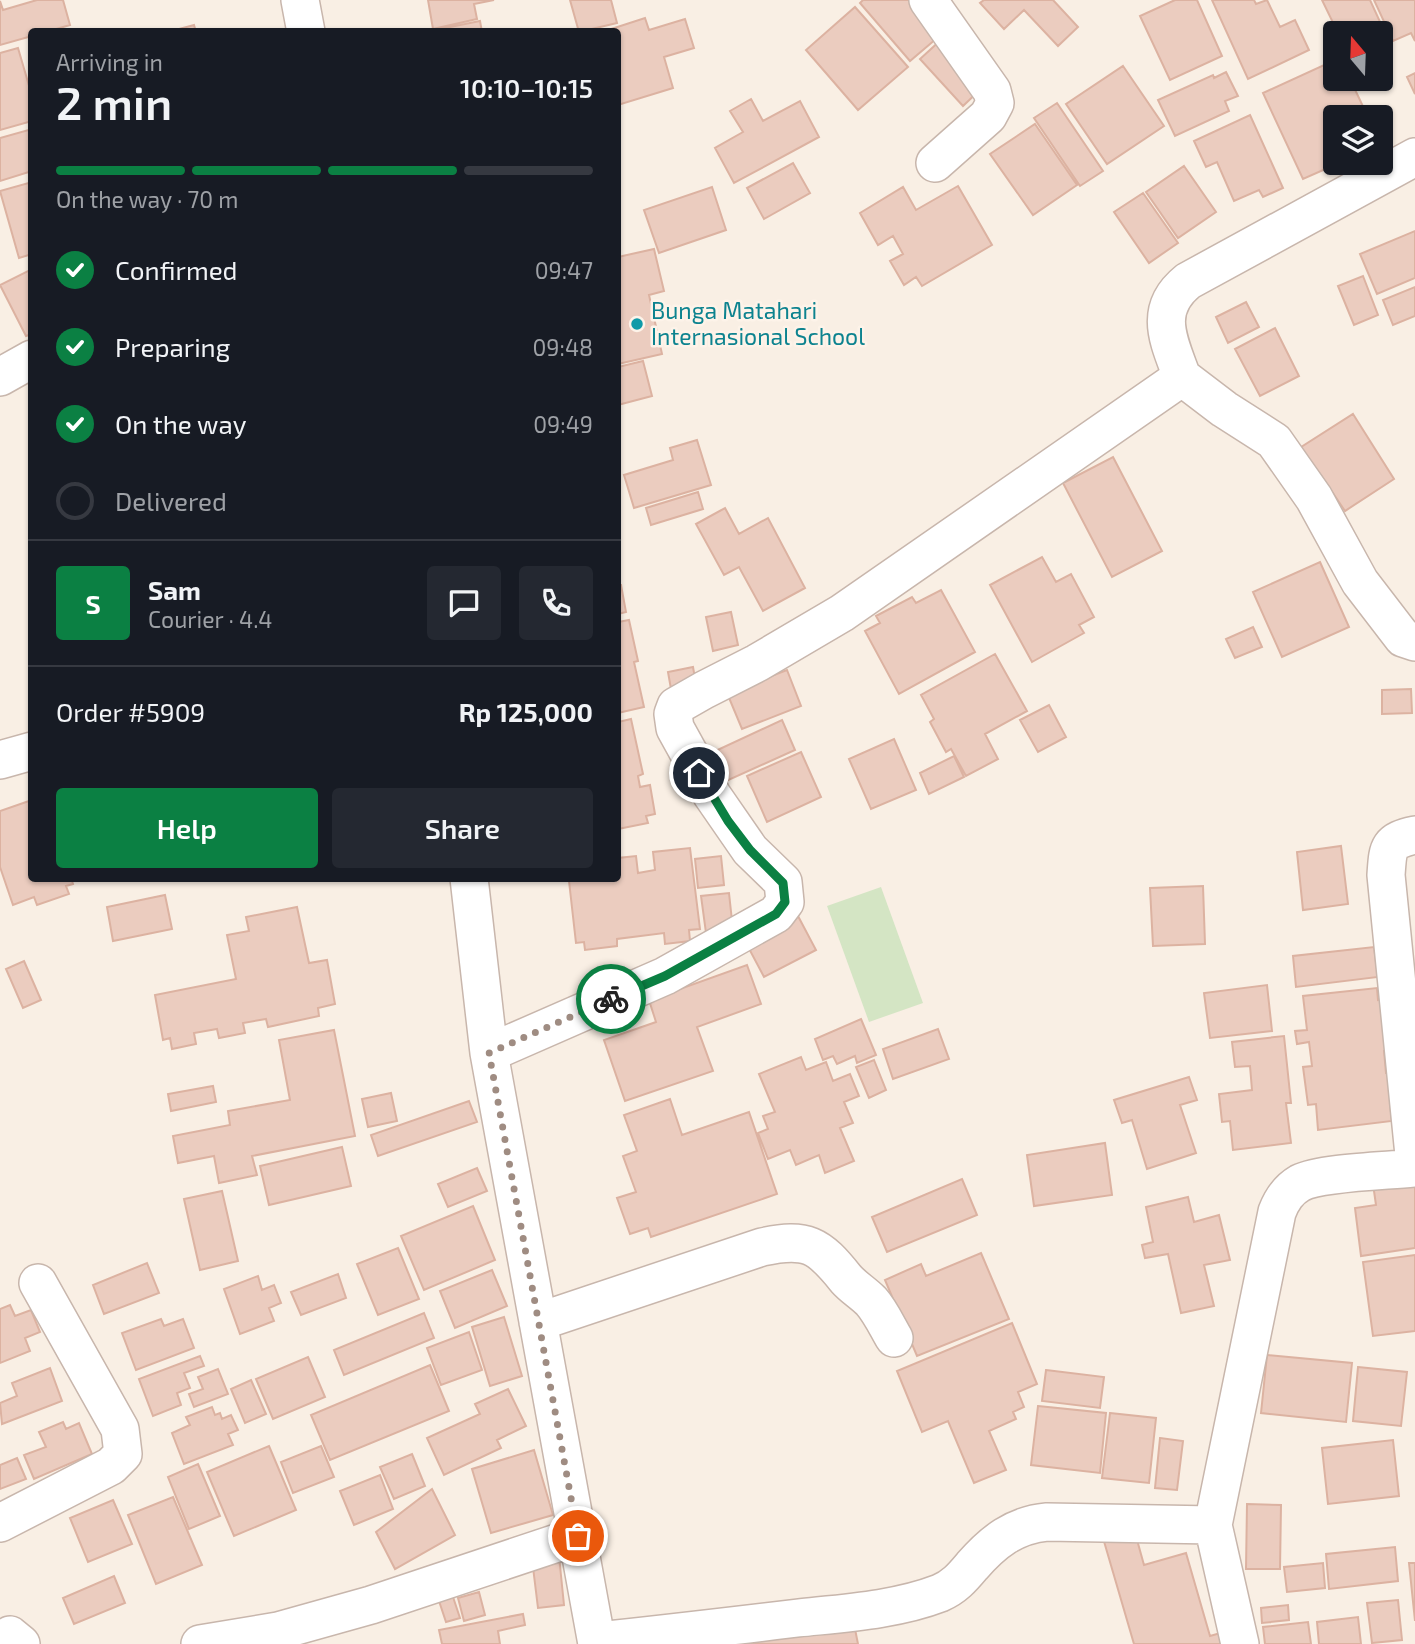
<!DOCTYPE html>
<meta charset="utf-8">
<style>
:root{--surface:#171b24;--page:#242831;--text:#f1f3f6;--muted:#9ea1a6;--line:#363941;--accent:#0b8043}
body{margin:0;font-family:"Exo 2",sans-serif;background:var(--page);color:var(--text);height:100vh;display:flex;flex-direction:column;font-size:26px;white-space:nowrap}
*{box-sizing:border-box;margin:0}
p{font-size:23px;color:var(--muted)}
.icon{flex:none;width:38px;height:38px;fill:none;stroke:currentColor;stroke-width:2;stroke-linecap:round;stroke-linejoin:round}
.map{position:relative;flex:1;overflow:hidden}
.details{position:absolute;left:28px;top:28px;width:593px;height:854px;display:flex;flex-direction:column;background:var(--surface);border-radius:7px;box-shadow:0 2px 5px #0004}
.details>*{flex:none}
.needle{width:46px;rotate:341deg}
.controls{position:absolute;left:1323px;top:21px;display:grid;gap:14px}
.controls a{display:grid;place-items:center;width:70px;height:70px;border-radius:7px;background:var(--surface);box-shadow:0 2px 5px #0004;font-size:35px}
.pin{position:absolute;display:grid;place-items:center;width:60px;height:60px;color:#fff;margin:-30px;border:4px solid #fff;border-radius:50%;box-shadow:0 2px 7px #0007}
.courier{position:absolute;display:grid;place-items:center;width:70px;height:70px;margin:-35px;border:5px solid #0b8043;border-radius:50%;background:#fff;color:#222;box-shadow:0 2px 9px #0007}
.summary em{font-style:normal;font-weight:600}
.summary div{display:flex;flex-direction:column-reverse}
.summary{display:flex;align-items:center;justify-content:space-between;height:119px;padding:0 28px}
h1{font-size:46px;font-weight:600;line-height:52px}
.bar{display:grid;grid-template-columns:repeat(4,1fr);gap:10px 7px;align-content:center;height:84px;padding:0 28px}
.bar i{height:9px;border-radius:5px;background:var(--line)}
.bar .selected{background:var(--accent)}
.bar p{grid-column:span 4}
.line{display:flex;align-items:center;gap:18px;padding:0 28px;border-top:2px solid var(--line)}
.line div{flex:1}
.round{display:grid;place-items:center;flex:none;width:74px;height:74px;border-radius:7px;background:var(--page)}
ol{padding:0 28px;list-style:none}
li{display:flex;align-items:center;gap:21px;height:77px}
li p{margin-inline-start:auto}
li .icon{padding:7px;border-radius:50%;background:var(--accent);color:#fff;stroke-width:4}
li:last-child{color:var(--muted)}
li i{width:38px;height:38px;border:4px solid var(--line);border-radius:50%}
.button{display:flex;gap:14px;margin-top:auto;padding:14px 28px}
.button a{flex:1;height:80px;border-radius:7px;background:var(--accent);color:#fff;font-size:28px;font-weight:600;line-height:80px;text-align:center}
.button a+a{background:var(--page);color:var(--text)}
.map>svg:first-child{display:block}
.green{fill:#d4e5c4}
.building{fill:#ebccbf;stroke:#dcb2a1;stroke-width:2}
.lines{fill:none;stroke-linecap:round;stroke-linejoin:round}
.minor-casing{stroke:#c8b6ac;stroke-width:40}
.minor{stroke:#fff;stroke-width:37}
.done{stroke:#9f8c82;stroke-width:7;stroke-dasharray:0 12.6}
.route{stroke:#0b8043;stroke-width:9}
.culture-dot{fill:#0f9aa8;stroke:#fdf3e9;stroke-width:2.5}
.labels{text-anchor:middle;stroke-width:5;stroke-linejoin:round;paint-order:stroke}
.culture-label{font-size:23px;fill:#0d838f;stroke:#fdf3e9;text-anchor:start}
</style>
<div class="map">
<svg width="1415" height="1644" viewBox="0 0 1415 1644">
<rect width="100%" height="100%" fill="#f9efe4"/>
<!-- green -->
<path class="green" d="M881,887l42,116 -54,19 -42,-116z"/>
<!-- building -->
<path class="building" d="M37,0h26l7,25 -24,7h-14v4l-32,9v-44l3,9z
M428,0h66l-20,4 3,15 -44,10z
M570,0h41l6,23 -38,9z
M863,0h52l28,33 -33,28 -50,-58z
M984,0h69l25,27 -20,19 -34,-36 -20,19 -24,-26z
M1175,0h22l25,56 -52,24 -30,-64z
M1212,0h42l2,4 11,-4 13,27 15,-7 14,30 -61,29z
M1322,0h48l11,24 -19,9h-24z
M1374,0h41v41l-4,-8 -18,8z
M855,7l53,60 -50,43 -52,-60z
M645,18l4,12 36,-11 9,29 -30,9 9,31 -55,17v-73h-16z
M480,21l2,11h-51l-1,-1z
M194,25l2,7h-28z
M942,39l43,46 -22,21 -43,-47z
M18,48l14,48v25l-32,9v-77z
M1335,60v19h15l18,38h-33v46h4l-36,16 -40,-86z
M1123,66l41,60 -57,38 -41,-60z
M1226,72l12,24 -13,5 4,10 -54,25 -17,-36 55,-25 1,3z
M1415,73v21l-8,-17z
M751,99l12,22 37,-20 19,36 -85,46 -19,-35 28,-16 -13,-21z
M1057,103l46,68 -23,15 -46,-68z
M1250,115l33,73 -20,9 -4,-7 -25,11 -17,-39 -11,5 -12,-26z
M1035,124l42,61 -44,30 -43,-61z
M32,129v42l-32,10v-43z
M793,163l17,30 -46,26 -17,-31z
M1184,166l32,46 -38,26 -32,-46z
M32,182v72l-13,4 -19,-67z
M958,186l34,59 -70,41 -6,-9 -12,8 -14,-24 13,-7 -10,-18 -15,9 -18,-32 43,-26 13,23z
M712,187l14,43 -67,23 -15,-43z
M1143,193l35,50 -29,20 -35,-51z
M1415,231v47l-38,16 -17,-40z
M654,249l10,42 -15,4 13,59 -44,10v-107z
M32,269v65l-6,2 -26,-51z
M1363,276l15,39 -24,10 -16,-39z
M1415,287v29l-22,9 -10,-25z
M1246,302l13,25 -31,16 -12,-26z
M1275,328l24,48 -39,20 -25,-47z
M643,361l9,35 -34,9v-38z
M1353,414l41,65 -49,32 -25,-37 -4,2 -18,-27z
M697,440l14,45 -77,23 -10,-33 49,-15 -3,-12z
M1113,457l49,94 -50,26 -49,-94z
M698,492l5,17 -52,16 -5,-17z
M725,508l14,26 29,-16 37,70 -42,23 -24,-44 -15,8 -28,-51z
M1042,557l14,25 15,-8 23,43 -15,8 5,8 -52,29 -42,-77z
M1320,562l29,65 -67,30 -29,-65z
M618,585h3l5,27 -8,2z
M941,590l34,62 -76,42 -34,-63 15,-8 -4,-7 36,-19 4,6z
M731,612l7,33 -25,6 -7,-34z
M629,620l9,41 -4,1 10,45 -26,6v-91z
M1253,627l9,20 -27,11 -9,-19z
M995,654l32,57 -42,23 13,25 -32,17 -15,-27 -5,3 -16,-30 4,-3 -13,-24z
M693,667l3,17 -25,5 -3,-17z
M787,670l14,36 -59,23 -15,-36z
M1411,689l1,24 -30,1v-24z
M1049,705l17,32 -28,15 -18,-32z
M631,719l12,55 -5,2 2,11 10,-2 5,29 -9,2 2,7 -30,6v-107z
M782,720l13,30 -71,32 -13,-29z
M894,739l22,51 -45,19 -22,-50z
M801,752l20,45 -54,25 -20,-46z
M954,756l10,21 -35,17 -9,-21z
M32,800v78h39l2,6 -7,2 3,8 -32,11 -3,-8 -21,8 -13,-38v-56z
M1341,846l7,58 -45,6 -6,-58z
M690,848l10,81 -11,1 1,11 -25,3 -1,-11 -47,6v7l-32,4 -1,-8 -8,1 -7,-62 49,-3v-20l18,-2 2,17 17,-3 -2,-18z
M721,856l3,29 -26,3 -3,-29z
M1203,886l2,58 -52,2 -3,-58z
M729,893l4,37 -27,3 -5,-37z
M165,895l7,34 -59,12 -6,-34z
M297,907l12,56 18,-3 8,44 -17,4 1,8 -51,11 -2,-8 -23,4 2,10 -26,5 -2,-9 -23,4 2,11 -24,5 -2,-11 -7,2 -8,-45 81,-16 -9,-44 22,-4 -3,-14z
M798,916l18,34 -52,27 -18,-34z
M1374,947l4,30 -82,10 -3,-31z
M24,961l17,39 -18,8 -17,-39z
M747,965l14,39 -64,23 16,44 -88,30 -21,-61 52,-18 -7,-22z
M1267,985l5,46 -62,7 -6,-45z
M1377,988l1,12 9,-2 6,52 -9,1 2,22 17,-2 4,31 -17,2 2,17 -74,9 -2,-26 -8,1 -5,-38 9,-1 -3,-24 -12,2 -2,-13 12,-1 -4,-34z
M861,1019l15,36 -19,8 -2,-7 -18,8 -4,-8 -10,4 -8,-21z
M938,1029l11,30 -56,20 -10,-30z
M334,1030l21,106 -103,20 5,19 -38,8 -5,-27 -36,7 -5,-27 57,-11 -2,-14 62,-11 -11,-60z
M1284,1036l7,67h-5l5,40 -58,7 -3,-29 -8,1 -3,-28 33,-4 -2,-24 -15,1 -3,-25z
M801,1057l5,13 20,-8 7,19 17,-7 9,22 -15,6 9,21 -13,5 14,33 -29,12 -6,-18 -23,10 -6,-15 -22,9 -10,-26 10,-4 -5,-13 12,-4 -16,-38z
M874,1060l12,30 -17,8 -13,-31z
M1189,1077l8,23 -17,5 16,48 -49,16 -15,-49 -10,3 -8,-23z
M213,1086l3,16 -45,9 -3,-17z
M391,1093l6,28 -29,6 -6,-28z
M670,1099l12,36 67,-23 28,82 -126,43 -3,-9 -18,6 -13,-36 19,-6 -13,-36 14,-5 -13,-36z
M469,1101l8,21 -99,34 -7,-21z
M1105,1143l7,52 -78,11 -7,-51z
M342,1147l9,39 -82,19 -9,-39z
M477,1168l10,23 -39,16 -10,-23z
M1415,1178v70l-54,8 -6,-48 21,-3 -3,-21z
M962,1179l15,36 -90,37 -15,-35z
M222,1191l16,70 -38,9 -16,-71z
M1188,1197l6,25 25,-7 11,45 -26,5 10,41 -33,7 -13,-59 -23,4 -3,-13 11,-3 -7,-35z
M473,1206l22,54 -71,30 -23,-54z
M398,1248l21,51 -41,16 -21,-51z
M981,1253l28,66 -92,37 -32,-76 36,-16 5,12z
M1415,1255v76l-42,5 -10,-74z
M147,1263l12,30 -55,21 -11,-29z
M492,1270l15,36 -52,22 -15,-37z
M338,1274l8,24 -45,17 -10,-23z
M258,1276l4,14 12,-5 7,18 -12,5 5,13 -34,13 -16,-45z
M10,1305l5,11 16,-6 9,22 -15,6 5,13 -30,12v-54z
M424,1313l10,25 -90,37 -10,-25z
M504,1317l18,59 -32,10 -18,-59z
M161,1319l3,7 19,-7 11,29 -58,22 -14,-37z
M1012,1323l25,61 -19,8 6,15 -11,5 3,7 -27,12 17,39 -32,13 -26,-62 -26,11 -25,-61z
M469,1332l13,38 -41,15 -14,-37z
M1267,1355l85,8 -6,59 -85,-9z
M200,1356l4,10 -20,7 6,15 -13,5 4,12 -28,11 -14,-37z
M308,1357l17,40 -52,22 -17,-40z
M430,1365l19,46 -119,49 -19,-45z
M1358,1367l49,5 -6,54 -48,-5z
M50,1368l12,33 -60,23 -2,-21 17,-7 -5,-13z
M218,1369l10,25 -34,13 -5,-13 14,-5 -5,-12z
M1046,1370l58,7 -4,31 -58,-7z
M251,1380l15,34 -21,9 -14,-34z
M508,1389l18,37 -29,14 4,8 -57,27 -17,-37 53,-24 -5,-10z
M1038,1406l68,7 -6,60 -69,-8z
M212,1407l3,8 5,-2 2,6 9,-4 7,15 -10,4 5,11 -49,19 -12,-31 18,-8 -4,-8z
M1110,1413l46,5 -7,65 -47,-5z
M63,1422l3,7 13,-6 13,31 -58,25 -10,-24 22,-8 -7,-15z
M1160,1438l23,3 -6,49 -22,-2z
M1393,1440l6,56 -71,8 -6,-56z
M269,1446l27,64 -62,26 -27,-64z
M321,1446l13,31 -41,16 -12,-31z
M534,1450l19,65 -62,18 -19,-64z
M412,1454l13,32 -31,13 -14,-32z
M17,1458l9,21 -26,10v-24z
M198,1464l22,52 -31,13 -21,-52z
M380,1475l13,34 -39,16 -14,-34z
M432,1489l23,46 -60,34 -19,-37z
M173,1497l29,68 -46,19 -28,-69z
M113,1500l19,44 -44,18 -18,-44z
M1247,1504l34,1 -1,64h-34z
M1134,1529l10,36 42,-12 24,83 14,-4 3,12h-93l-31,-106z
M1395,1547l3,34 -69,8 -3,-35z
M559,1556l5,49 -26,3 -6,-49z
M1323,1563l2,25 -38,4 -3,-25z
M1409,1563h6v58z
M114,1576l11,27 -51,21 -11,-26z
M479,1592l6,23 -21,6 -6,-23z
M452,1594l8,24 -14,4 -8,-24z
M1398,1600l4,40 -30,3 -5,-40z
M1288,1605l1,15 -27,3 -1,-15z
M523,1614l2,11 -27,6 2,13h-58l-3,-14z
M1358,1617l3,27h-42l-2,-22z
M853,1619l5,25h-117v-2z
M1308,1622l3,22h-46l-2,-17z"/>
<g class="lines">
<defs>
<path id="minor" d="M300,0l6,32
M928,0l64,91 3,12 -7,13 -53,47
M0,377l32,-18
M1182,377l42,32 50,32 40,57 46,84 43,56 12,4
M0,760l32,-9
M1415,835c-28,6 -27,13 -29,40l29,290
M469,878l20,175 108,591
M489,1053l176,-77 111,-62 9,-12 -2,-20 -33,-32 -38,-55 -37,-67 -2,-14 3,-8 28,-16 53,-27 85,-50 340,-236c-13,-36 -30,-67 6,-96l227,-124
M538,1322l224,-75c45,-10 57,-2 84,32 7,8 17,14 25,22 9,10 16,25 23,37
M0,1523l111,-57 12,-12 -3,-25 -82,-146
M597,1641c67,-7 134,-15 201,-23 47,-5 98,-8 142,-25 14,-6 22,-15 32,-27 21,-24 42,-41 75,-44l166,3
M5,1644l5,-9 11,9
M200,1644l78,-13 93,-26 207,-69
M1240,1644l-27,-119 64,-313c5,-13 11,-22 23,-29 22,-11 88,-12 115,-15"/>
</defs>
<!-- minor casing -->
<use href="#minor" class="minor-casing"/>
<!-- minor -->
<use href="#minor" class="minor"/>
</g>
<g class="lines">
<!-- done -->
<path class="done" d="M578,1536l-89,-483 122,-54"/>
<!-- route -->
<path class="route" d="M611,999l54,-23 111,-62 9,-12 -2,-19 -33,-33 -22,-29 -29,-48"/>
</g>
<!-- markers -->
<circle class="culture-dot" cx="637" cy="324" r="7"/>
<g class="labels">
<!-- culture labels -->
<g class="culture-label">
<text x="651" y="319">Bunga Matahari<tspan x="651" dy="26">Internasional School</tspan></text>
</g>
</g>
</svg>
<div class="controls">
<a><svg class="needle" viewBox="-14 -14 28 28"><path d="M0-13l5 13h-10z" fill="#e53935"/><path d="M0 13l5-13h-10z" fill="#9ea1a6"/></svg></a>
<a><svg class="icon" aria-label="layers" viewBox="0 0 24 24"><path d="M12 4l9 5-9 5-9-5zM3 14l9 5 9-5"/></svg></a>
</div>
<div class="pin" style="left:578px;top:1536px;background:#ea580c"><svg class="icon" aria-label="bag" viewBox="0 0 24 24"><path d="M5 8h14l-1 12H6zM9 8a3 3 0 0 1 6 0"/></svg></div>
<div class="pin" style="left:699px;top:773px;background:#1f2937"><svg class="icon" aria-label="home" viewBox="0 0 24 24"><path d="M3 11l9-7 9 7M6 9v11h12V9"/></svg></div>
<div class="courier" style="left:611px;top:999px"><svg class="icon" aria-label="bike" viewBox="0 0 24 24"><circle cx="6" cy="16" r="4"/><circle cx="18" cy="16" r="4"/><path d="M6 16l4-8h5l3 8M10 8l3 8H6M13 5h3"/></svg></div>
<section class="details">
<div class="summary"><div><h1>2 min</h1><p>Arriving in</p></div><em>10:10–10:15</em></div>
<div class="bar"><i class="selected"></i><i class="selected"></i><i class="selected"></i><i></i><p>On the way · 70 m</p></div>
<ol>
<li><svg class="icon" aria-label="check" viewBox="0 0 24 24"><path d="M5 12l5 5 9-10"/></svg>Confirmed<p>09:47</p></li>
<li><svg class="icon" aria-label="check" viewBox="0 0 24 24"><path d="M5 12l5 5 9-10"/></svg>Preparing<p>09:48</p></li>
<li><svg class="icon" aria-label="check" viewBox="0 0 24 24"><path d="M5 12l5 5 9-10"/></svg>On the way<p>09:49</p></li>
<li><i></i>Delivered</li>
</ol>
<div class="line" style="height:126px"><b class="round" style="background:var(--accent);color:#fff">S</b><div><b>Sam</b><p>Courier · 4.4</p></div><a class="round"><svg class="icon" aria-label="chat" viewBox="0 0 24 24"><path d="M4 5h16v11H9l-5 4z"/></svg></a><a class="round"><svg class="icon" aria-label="phone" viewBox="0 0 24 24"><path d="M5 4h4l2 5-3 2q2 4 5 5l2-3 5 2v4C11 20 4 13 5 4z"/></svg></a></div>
<div class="line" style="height:91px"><div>Order #5909</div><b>Rp 125,000</b></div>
<div class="button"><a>Help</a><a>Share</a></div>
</section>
</div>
